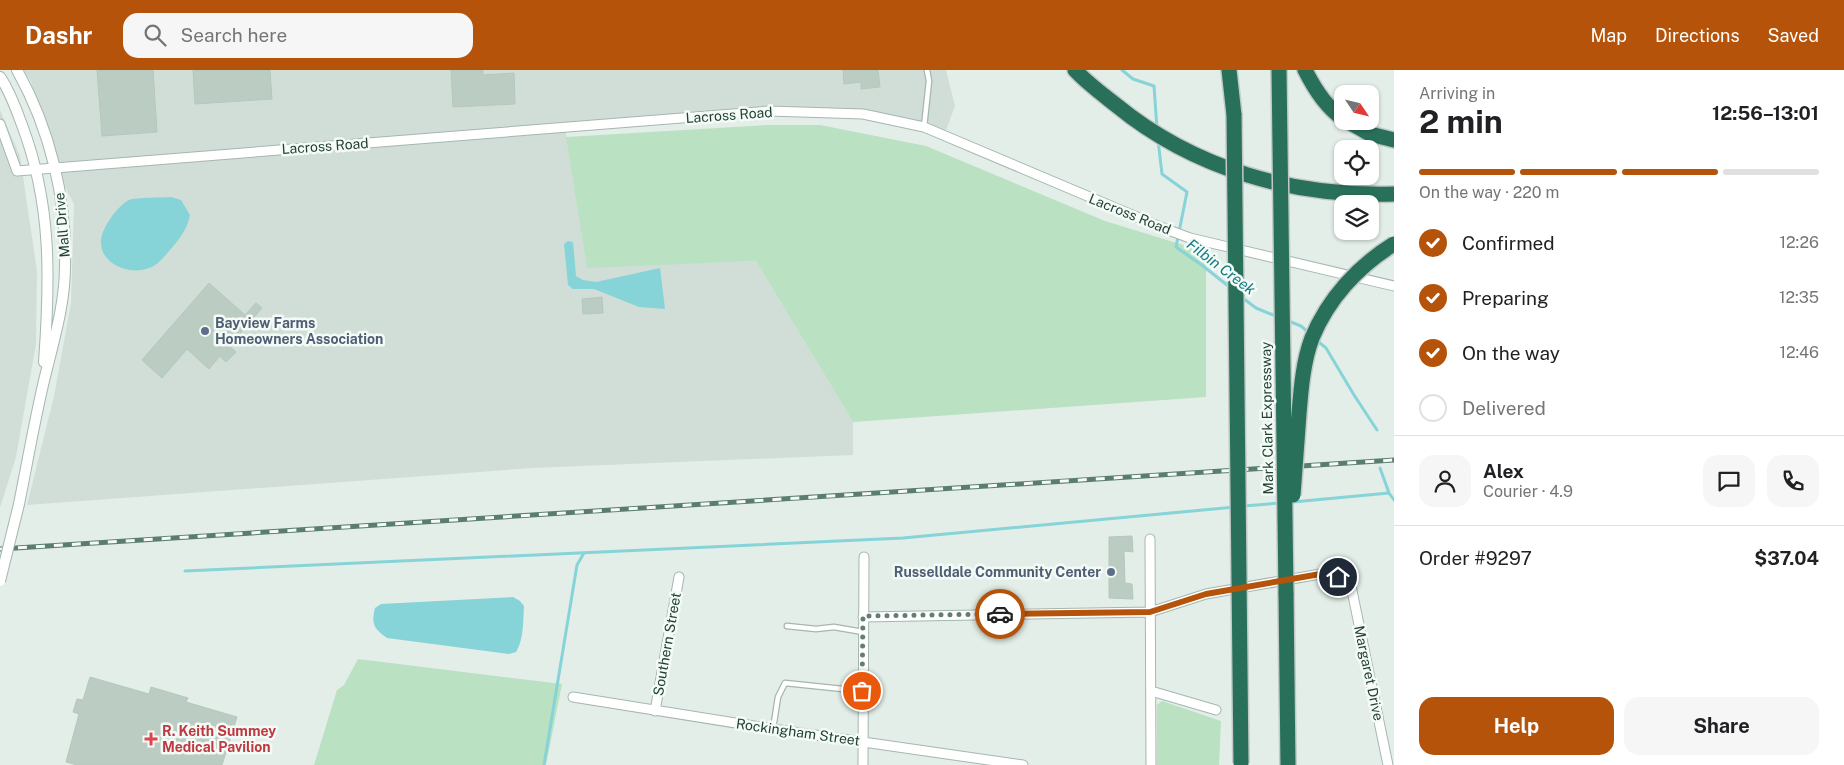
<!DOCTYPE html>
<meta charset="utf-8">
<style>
:root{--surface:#fff;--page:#f6f6f6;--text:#202124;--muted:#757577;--line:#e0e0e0;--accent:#b45309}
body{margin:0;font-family:"Public Sans",sans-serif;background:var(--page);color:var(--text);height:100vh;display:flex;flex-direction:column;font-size:19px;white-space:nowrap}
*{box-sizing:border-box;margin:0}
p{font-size:16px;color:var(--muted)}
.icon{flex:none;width:28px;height:28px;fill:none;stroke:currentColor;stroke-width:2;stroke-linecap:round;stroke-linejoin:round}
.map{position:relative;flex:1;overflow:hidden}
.panel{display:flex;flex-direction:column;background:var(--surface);width:450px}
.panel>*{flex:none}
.needle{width:32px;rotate:125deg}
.controls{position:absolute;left:1334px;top:15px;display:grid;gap:10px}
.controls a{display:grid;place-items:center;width:45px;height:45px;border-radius:10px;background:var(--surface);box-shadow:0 1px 4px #0004;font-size:25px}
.pin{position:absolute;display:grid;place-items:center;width:42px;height:42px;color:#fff;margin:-21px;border:2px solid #fff;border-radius:50%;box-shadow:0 1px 5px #0007}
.courier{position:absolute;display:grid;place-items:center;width:50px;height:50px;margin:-25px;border:4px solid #b45309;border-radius:50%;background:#fff;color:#222;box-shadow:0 1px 6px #0007}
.overview em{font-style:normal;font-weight:700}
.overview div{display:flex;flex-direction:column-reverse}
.overview{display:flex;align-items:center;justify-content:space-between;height:85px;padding:0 25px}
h1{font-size:32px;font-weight:700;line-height:38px}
.bar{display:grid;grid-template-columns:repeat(4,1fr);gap:8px 5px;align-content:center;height:60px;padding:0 25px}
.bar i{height:6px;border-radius:4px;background:var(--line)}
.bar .selected{background:var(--accent)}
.bar p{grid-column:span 4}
.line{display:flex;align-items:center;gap:12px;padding:0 25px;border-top:1px solid var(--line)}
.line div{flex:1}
.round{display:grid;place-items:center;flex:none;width:52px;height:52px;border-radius:15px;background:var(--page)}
ol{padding:0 25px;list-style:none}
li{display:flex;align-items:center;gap:15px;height:55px}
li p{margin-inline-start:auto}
li .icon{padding:5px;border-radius:50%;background:var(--accent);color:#fff;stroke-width:4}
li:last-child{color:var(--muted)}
li i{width:28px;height:28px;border:2px solid var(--line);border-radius:50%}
.cta{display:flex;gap:10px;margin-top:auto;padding:10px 25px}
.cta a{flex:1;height:58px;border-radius:15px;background:var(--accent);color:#fff;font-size:20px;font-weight:700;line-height:58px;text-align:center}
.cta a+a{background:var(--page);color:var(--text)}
header{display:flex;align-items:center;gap:30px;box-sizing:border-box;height:70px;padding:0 25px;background:var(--accent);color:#fff}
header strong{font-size:24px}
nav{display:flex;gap:28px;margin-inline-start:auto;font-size:18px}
.search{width:350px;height:45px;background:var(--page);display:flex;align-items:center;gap:12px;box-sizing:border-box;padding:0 18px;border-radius:15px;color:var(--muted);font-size:19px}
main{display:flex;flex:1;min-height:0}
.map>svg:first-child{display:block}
.built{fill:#d1ded7}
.green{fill:#bae1c1}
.water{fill:#86d3d8}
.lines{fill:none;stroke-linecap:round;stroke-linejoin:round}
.stream{stroke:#86d3d8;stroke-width:3}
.building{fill:#bbccc3;stroke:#b4c8be}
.service-casing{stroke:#a5b7af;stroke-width:7}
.minor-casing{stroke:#a5b7af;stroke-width:11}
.tertiary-casing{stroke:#a5b7af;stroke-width:12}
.motorway-casing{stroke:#c1cac6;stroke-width:18}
.service{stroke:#fff;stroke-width:4.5}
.minor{stroke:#fff;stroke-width:9}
.tertiary{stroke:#fff;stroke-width:10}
.motorway{stroke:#29705b;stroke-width:15}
.rail-casing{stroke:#5b7d70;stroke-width:5}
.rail{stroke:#f4faf6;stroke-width:3;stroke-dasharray:9;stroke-linecap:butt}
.tertiary-bridge-casing{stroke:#a5b7af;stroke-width:12;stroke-linecap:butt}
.motorway-bridge-casing{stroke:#c1cac6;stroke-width:18;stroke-linecap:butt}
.tertiary-bridge{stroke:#fff;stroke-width:10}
.motorway-bridge{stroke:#29705b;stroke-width:15}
.done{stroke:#657e74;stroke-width:5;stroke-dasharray:0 9}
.route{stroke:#b45309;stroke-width:6}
.service-dot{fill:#5c6f8a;stroke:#f4faf6;stroke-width:2}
.health-dot{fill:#e0444e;stroke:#f4faf6;stroke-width:2}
.labels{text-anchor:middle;stroke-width:5;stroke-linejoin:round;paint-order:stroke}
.street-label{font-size:14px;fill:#214135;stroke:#f4faf6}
.service-label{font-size:14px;font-weight:bold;fill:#4e5e75;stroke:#f4faf6;text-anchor:start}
.health-label{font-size:14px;font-weight:bold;fill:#be3a42;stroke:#f4faf6;text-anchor:start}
.water-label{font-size:15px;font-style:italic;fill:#157c83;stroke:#f4faf6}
</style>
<header>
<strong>Dashr</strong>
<div class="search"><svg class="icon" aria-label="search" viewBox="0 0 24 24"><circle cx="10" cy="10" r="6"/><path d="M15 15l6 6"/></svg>Search here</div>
<nav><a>Map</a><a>Directions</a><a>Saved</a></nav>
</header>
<main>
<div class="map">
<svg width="1394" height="695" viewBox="0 0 1394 695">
<rect width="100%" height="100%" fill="#e3eee8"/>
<!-- built -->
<path class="built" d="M24,0h922l9,36 -11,30 -81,-22 -94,-3 -204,16 22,140 169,-6 97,161v33l-320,13 -506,37 27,-109 17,-93 3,-99 -20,-37 -23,-85z
M0,40l20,46 17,115 -1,73 -20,113 -16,51z"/>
<!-- green -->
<path class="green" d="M768,55h52l106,21 179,75 101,31v145l-353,25 -97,-161 -169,7 -21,-131z
M358,589l204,25 -16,81h-232l23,-75 7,-5z
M1162,631l59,20 -2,44h-62v-60z"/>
<!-- water -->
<path class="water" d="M171,127l10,3 9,15c-3,15 -11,25 -21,36 -6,7 -11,14 -20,17 -19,8 -50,-4 -48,-28 1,-9 6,-16 11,-24 4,-5 11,-13 17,-16 8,-3 33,-2 42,-3z
M568,171l5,1 3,34 7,4 13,2 64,-14 5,41 -26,-2 -45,-18h-21l-5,-4 -4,-41z
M513,527l7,4 4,5c-1,15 0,33 -8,46l-7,2 -122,-16c-13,-9 -16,-14 -12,-30l6,-4z"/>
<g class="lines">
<!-- stream -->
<path class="stream" d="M1122,0l11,9 21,7 3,43
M1158,70l4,34 25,18 -11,55 27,19 29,23
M1240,226l16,12 22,9
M1286,250l15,6 8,7
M1315,269l11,9 28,47 23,35
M1380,398l9,25 5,7
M1293,432l96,-9
M1244,436l36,-3
M185,501l718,-33 332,-31
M544,695l33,-200 7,-12"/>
</g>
<!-- building -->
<path class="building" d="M97,0h56l4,62 -55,4z
M193,0h77l2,29 -77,5z
M451,0h32v5l31,-2 1,31 -62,3z
M843,0h35l2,17 -19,2v-7l-17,2z
M209,213l36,32 11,-12 6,5 -33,38 7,6 -10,10 -6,-6 -11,13 -22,-20 -25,29 -20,-18z
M602,227l1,16 -20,1 -1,-15z
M1132,466l1,16 -9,-1 1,32 7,1 1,15 -24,-1v-61z
M90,607l59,17 2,-7 37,11 -2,4 51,15 -15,48h-145l-11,-3 13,-48 -6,-2 4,-13 6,1z"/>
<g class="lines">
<defs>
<path id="service" d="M924,57l5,-46 -2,-11
M787,556l29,3 18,-2 29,5
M773,659l5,-32 7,-14 77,8"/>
<path id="minor" d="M0,54l17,47 752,-60 94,3 61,13 239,101 27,10 204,48
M1150,469l1,226
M863,547l287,-5 56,-18 120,-21 24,8 38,184
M1151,621l65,19
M573,627l200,32 250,36
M655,641l24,-134
M863,695l1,-208"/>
<path id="tertiary" d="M17,0c33,59 50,129 48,196 0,41 -13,80 -22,119 -9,39 -16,79 -24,119
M0,7c10,14 16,32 22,48 30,79 28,155 22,237"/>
<path id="motorway" d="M1075,0c12,13 27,24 41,35 78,64 177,92 278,89
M1229,0l5,45
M1305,0c9,18 21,37 37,48
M1347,51l23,13 24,6
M1286,523l2,172"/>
</defs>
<!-- service casing -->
<use href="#service" class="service-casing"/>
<!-- minor casing -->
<use href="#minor" class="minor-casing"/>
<!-- tertiary casing -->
<use href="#tertiary" class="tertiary-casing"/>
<!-- motorway casing -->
<use href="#motorway" class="motorway-casing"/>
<!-- service -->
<use href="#service" class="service"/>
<!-- minor -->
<use href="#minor" class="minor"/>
<!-- tertiary -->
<use href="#tertiary" class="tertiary"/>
<!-- motorway -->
<use href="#motorway" class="motorway"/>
<defs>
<path id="rail" d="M0,479l1394,-89"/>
</defs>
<!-- rail casing -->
<use href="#rail" class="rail-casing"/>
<!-- rail -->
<use href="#rail" class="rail"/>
<defs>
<path id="tertiary-bridge" d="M0,511l19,-77"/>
<path id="motorway-bridge" d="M1279,0l7,523
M1234,45l7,648
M1293,425c2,-27 4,-54 6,-81 2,-25 4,-52 13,-76 16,-39 46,-72 82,-94"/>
</defs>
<!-- tertiary-bridge casing -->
<use href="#tertiary-bridge" class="tertiary-bridge-casing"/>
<!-- motorway-bridge casing -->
<use href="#motorway-bridge" class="motorway-bridge-casing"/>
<!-- tertiary-bridge -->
<use href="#tertiary-bridge" class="tertiary-bridge"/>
<!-- motorway-bridge -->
<use href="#motorway-bridge" class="motorway-bridge"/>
</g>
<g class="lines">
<!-- done -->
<path class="done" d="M862,621l1,-75 137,-2"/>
<!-- route -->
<path class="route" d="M1000,544l150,-2 56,-18 120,-21 12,4"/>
</g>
<!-- markers -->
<g class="service-dot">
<circle cx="205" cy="261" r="5"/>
<circle cx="1111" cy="502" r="5"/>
</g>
<path class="health-dot" d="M148.5 661.5h5v5h5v5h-5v5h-5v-5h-5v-5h5z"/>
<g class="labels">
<!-- street labels -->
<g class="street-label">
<text transform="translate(729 45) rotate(-4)" y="5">Lacross Road</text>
<text transform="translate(325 76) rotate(-4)" y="5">Lacross Road</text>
<text transform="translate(1130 144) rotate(22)" y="5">Lacross Road</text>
<text transform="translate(62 155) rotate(-95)" y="5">Mall Drive</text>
<text transform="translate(1267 348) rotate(-91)" y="5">Mark Clark Expressway</text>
<text transform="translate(667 574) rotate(-80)" y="5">Southern Street</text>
<text transform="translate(1369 603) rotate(78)" y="5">Margaret Drive</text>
<text transform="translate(798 662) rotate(8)" y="5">Rockingham Street</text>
</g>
<!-- service labels -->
<g class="service-label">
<text x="215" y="258">Bayview Farms<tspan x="215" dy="16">Homeowners Association</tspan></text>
<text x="1101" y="507" text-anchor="end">Russelldale Community Center</text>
</g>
<!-- health labels -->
<g class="health-label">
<text x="162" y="666">R. Keith Summey<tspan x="162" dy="16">Medical Pavilion</tspan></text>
</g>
<!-- water labels -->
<g class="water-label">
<text transform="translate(1221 197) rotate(37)" y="5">Filbin Creek</text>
</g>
</g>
</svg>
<div class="controls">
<a><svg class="needle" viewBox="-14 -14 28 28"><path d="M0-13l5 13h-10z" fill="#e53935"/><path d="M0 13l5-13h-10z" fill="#757577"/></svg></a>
<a><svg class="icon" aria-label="locate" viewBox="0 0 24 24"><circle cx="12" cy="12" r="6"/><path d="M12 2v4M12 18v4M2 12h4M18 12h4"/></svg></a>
<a><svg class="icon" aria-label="layers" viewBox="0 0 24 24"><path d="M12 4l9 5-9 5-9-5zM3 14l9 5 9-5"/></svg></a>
</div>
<div class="pin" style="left:862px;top:621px;background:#ea580c"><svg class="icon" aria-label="bag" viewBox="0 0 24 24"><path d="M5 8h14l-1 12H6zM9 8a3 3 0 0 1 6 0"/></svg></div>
<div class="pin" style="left:1338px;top:507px;background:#1f2937"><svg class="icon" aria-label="home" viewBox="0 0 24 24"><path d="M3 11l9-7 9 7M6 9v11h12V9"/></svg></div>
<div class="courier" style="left:1000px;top:544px"><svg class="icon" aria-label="car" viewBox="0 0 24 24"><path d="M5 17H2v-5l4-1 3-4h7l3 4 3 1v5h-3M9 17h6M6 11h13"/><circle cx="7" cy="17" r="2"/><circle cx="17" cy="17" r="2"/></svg></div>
</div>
<section class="panel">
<div class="overview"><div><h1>2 min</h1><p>Arriving in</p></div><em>12:56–13:01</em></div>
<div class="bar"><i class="selected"></i><i class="selected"></i><i class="selected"></i><i></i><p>On the way · 220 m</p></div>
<ol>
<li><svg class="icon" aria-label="check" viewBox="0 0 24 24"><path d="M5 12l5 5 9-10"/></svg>Confirmed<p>12:26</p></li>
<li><svg class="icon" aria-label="check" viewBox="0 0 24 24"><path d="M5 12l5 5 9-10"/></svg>Preparing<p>12:35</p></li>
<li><svg class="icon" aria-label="check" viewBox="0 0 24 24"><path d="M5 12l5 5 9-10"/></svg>On the way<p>12:46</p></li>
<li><i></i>Delivered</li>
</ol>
<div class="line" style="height:90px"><a class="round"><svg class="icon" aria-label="person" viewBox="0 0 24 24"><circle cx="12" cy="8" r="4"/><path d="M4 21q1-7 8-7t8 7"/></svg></a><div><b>Alex</b><p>Courier · 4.9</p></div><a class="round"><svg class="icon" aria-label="chat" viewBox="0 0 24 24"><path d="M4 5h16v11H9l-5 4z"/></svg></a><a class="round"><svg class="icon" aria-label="phone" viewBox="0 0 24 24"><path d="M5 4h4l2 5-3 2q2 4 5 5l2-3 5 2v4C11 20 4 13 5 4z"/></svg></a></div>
<div class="line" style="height:65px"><div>Order #9297</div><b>$37.04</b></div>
<div class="cta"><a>Help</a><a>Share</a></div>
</section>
</main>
